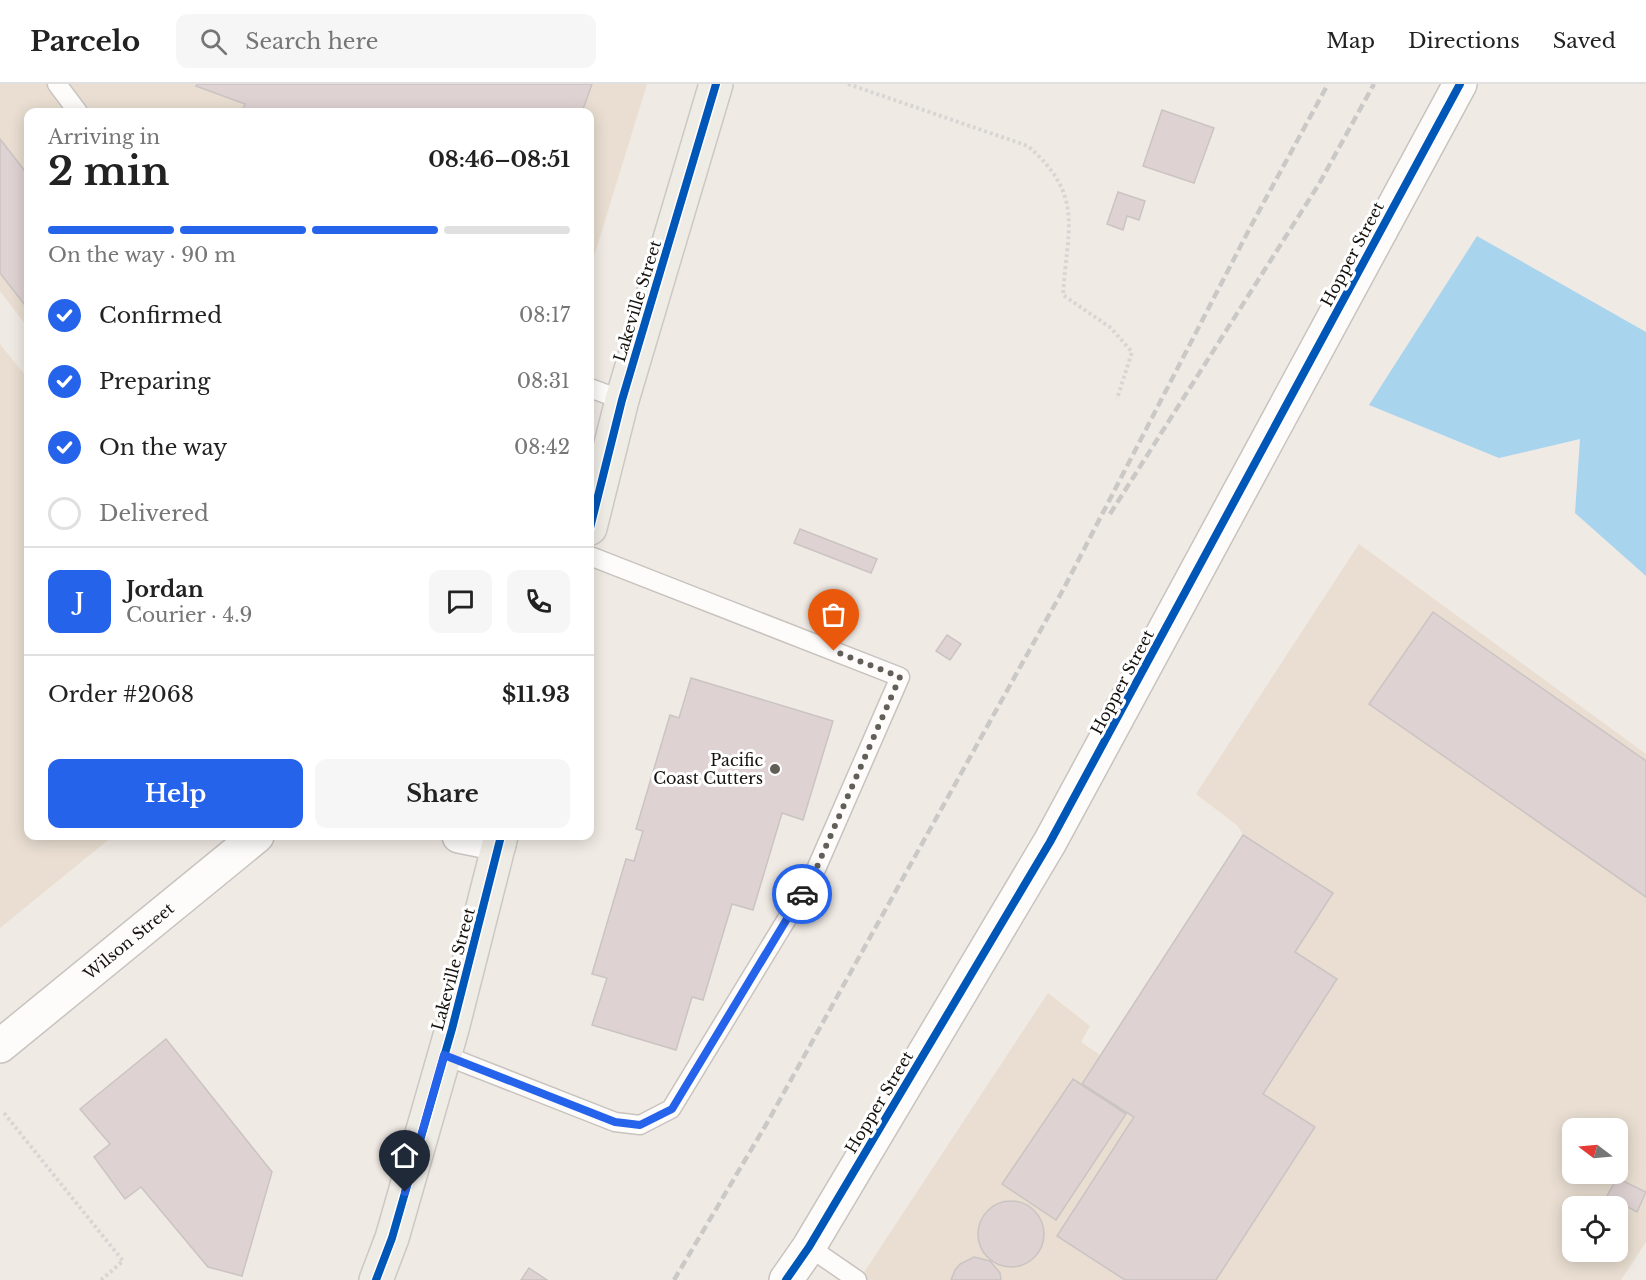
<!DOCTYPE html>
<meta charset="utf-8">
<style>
:root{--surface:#fff;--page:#f6f6f6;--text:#222;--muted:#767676;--line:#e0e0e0;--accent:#2563eb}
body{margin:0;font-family:"Libre Baskerville",serif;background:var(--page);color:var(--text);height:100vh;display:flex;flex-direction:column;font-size:22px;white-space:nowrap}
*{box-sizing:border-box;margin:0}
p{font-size:20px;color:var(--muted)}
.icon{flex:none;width:33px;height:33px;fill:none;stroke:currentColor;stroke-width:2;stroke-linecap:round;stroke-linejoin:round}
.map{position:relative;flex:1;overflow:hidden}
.details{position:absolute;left:24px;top:24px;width:570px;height:732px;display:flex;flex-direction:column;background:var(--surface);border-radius:12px;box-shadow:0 3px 15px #0003}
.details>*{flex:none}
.needle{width:39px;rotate:286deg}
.buttons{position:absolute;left:1562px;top:1034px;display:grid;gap:12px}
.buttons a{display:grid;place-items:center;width:66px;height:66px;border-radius:12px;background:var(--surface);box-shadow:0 3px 15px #0003;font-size:30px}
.pin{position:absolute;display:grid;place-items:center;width:51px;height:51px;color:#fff;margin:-62px -26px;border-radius:50% 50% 50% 0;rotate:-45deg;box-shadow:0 0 6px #0007}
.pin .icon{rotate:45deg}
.courier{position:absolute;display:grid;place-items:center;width:60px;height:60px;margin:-30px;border:4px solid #2563eb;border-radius:50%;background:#fff;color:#222;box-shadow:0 2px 8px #0007}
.overview em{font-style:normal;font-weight:800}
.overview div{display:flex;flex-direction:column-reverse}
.overview{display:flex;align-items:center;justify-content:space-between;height:102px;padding:0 24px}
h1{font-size:39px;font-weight:800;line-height:45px}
.bar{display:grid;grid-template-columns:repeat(4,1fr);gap:9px 6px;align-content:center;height:72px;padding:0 24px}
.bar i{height:8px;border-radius:4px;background:var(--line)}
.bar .on{background:var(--accent)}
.bar p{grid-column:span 4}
.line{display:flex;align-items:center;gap:15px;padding:0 24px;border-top:2px solid var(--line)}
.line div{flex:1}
.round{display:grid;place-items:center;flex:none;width:63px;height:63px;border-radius:12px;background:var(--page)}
ol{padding:0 24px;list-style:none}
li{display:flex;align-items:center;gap:18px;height:66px}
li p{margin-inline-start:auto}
li .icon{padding:6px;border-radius:50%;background:var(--accent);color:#fff;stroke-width:4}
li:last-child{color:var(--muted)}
li i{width:33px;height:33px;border:3px solid var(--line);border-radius:50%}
.primary-button{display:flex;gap:12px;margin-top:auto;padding:12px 24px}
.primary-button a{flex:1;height:69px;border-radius:12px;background:var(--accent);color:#fff;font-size:24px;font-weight:800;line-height:69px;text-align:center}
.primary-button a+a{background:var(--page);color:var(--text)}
header{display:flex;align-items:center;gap:36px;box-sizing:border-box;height:84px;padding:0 30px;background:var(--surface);border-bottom:2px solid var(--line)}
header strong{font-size:28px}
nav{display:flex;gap:33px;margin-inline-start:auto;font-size:21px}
.search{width:420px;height:54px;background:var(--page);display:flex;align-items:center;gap:15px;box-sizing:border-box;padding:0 21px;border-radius:12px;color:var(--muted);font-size:22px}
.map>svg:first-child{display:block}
.built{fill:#e9ded1;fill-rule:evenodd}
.water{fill:#a8d4ee}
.building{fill:#dfd2d3;stroke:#cac4c2;stroke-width:1.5}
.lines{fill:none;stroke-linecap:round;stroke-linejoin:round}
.lane-casing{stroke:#c8c3be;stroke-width:21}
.street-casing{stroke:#c8c3be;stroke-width:36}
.primary-casing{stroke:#cbc8c5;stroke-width:36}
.path{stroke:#d8d6d4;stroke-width:4;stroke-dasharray:3 3;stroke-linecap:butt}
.lane{stroke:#fdfcfb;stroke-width:18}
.street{stroke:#fdfcfb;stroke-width:33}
.primary{stroke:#efebe5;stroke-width:33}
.rail{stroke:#cbc9c7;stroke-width:4.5;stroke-dasharray:9 4.5;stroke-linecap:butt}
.cycleway-casing{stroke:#fff;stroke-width:11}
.cycleway{stroke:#0057b8;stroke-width:8}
.done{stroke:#625e58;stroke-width:6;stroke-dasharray:0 10.8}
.route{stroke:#2563eb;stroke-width:8}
.poi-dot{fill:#625e58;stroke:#fff;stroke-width:2}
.labels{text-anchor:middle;stroke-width:6;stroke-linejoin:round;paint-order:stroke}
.street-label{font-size:16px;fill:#15120d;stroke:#fff}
.poi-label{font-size:16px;fill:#15120d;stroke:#fff;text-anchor:end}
</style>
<header>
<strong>Parcelo</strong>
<div class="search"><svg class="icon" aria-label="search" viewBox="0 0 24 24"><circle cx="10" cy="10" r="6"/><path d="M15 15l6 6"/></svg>Search here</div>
<nav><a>Map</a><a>Directions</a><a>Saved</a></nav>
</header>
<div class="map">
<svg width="1646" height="1196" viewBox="0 0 1646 1196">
<rect width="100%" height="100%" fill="#f0eae4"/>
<!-- built -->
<path class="built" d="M0,0h647l-57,185v-157h-562v216l-28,-37z
M0,260l28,35v457h85l-113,92z
M1359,460l287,210v488l-25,38h-762l189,-287 42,33 -9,16 19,13 143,-220 -5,-9 -42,-32zM1572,1044h45v45h-45zM1572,1122h45v45h-45z"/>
<!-- water -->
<path class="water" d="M1477,152l169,96v244l-71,-63 5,-74 -81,19 -130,-53z"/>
<!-- building -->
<path class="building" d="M197,0h395l-10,28h-340l3,-8 -49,-18z
M1162,26l52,18 -20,55 -51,-17z
M0,55l28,36v134l-28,-36z
M1118,108l27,9 -6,19 -12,-4 -4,14 -16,-6z
M800,445l77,30 -6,14 -77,-30z
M1433,528l213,149v136l-277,-193z
M947,551l14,9 -11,16 -14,-9z
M691,594l142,43 -30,99 -21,-7 -29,97 -21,-6 -29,96 -11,-3 -16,53 -84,-25 15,-47 -15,-4 34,-115 8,2 9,-30 -7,-2 34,-114 9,3z
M1243,751l90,58 -38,59 42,27 -74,115 52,33 -99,153h-91l-68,-44 77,-119 -52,-33z
M166,955l106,133 -30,104 -34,-9 -67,-80 -16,12 -31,-42 16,-13 -30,-35z
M1073,995l53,35 -70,106 -54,-36z
M1617,1094l29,14 -9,20 -30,-16z
M978 1150a33 33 0 1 1 66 0a33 33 0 1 1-66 0Z
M974,1173l16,4 10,12 1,7h-50l4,-10 5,-6z
M529,1184l18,12h-26z"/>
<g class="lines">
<defs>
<path id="lane" d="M57,0l21,28
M590,304l32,12
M444,971l171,67 25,3 31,-16 142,-233 87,-199 -310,-121
M809,1163l48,33"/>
<g id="street">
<path d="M459,752l40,8"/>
<path id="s1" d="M0,962l257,-210"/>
<path d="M786,1196l23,-33 241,-405 410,-758"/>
</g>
<path id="primary" d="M590,444l32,-128 94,-316
M376,1196l16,-42 60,-209 49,-193"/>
</defs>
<!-- lane casing -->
<use href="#lane" class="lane-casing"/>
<!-- street casing -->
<use href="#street" class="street-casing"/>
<!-- primary casing -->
<use href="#primary" class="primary-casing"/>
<!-- path -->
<path class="path" d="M848,0l180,62c57,50 39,82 35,149l48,33 21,24 -15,47
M4,1029l119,148 -22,19"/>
<!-- lane -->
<use href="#lane" class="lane"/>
<!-- street -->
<use href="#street" class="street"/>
<!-- primary -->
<use href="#primary" class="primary"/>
<!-- rail -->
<path class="rail" d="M1110,430l209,-330 55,-100
M674,1196l93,-157 297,-535 188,-364 76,-140"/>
<defs>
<path id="cycleway" d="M590,444l32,-128 94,-316
M376,1196l16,-42 60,-209 49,-193
M786,1196l23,-33 241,-405 410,-758"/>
</defs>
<!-- cycleway casing -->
<use href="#cycleway" class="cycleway-casing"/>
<!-- cycleway -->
<use href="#cycleway" class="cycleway"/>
</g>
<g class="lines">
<!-- done -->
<path class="done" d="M802,810l11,-18 87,-199 -66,-26"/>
<!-- route -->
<path class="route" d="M405,1108l39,-137 171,67 25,3 32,-16 130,-215"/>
</g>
<!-- markers -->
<circle class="poi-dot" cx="775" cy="685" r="6"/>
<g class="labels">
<!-- street labels -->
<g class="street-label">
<text transform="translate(1352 170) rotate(-62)" y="6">Hopper Street</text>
<text transform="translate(637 217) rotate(-73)" y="6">Lakeville Street</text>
<text transform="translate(1122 598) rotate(-62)" y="6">Hopper Street</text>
<text dy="6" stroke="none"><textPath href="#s1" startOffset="166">Wilson Street</textPath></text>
<text transform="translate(453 885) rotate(-75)" y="6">Lakeville Street</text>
<text transform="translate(879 1018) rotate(-59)" y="6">Hopper Street</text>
</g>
<!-- poi labels -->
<g class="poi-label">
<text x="763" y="682">Pacific<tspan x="763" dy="18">Coast Cutters</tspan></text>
</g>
</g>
</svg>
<div class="buttons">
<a><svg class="needle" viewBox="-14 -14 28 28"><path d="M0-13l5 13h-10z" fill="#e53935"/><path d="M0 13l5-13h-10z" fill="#767676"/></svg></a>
<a><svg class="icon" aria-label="locate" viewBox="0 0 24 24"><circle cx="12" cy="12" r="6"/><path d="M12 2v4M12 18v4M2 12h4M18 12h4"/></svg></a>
</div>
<div class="pin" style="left:834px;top:567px;background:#ea580c"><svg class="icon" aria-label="bag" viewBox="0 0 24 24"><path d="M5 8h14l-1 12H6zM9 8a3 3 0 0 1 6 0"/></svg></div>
<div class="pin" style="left:405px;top:1108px;background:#1f2937"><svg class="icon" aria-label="home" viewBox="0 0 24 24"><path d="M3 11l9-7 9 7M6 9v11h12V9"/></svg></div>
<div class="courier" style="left:802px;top:810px"><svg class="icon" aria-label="car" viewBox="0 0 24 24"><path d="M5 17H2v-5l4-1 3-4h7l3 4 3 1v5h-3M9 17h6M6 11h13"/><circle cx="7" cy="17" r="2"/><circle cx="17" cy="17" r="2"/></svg></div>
<section class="details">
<div class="overview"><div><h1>2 min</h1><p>Arriving in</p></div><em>08:46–08:51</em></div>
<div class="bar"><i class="on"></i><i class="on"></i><i class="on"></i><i></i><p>On the way · 90 m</p></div>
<ol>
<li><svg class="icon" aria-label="check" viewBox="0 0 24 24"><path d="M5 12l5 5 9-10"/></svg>Confirmed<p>08:17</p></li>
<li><svg class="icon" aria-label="check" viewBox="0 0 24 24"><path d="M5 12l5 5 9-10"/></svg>Preparing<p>08:31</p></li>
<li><svg class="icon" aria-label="check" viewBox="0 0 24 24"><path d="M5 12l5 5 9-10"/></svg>On the way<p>08:42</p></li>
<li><i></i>Delivered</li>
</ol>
<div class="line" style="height:108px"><b class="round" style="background:var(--accent);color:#fff">J</b><div><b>Jordan</b><p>Courier · 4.9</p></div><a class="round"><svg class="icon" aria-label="chat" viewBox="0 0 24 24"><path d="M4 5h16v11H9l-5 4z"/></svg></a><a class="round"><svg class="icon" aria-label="phone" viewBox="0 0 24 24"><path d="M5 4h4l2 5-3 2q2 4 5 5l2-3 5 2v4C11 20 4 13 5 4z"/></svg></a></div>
<div class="line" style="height:78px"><div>Order #2068</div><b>$11.93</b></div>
<div class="primary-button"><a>Help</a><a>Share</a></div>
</section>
</div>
